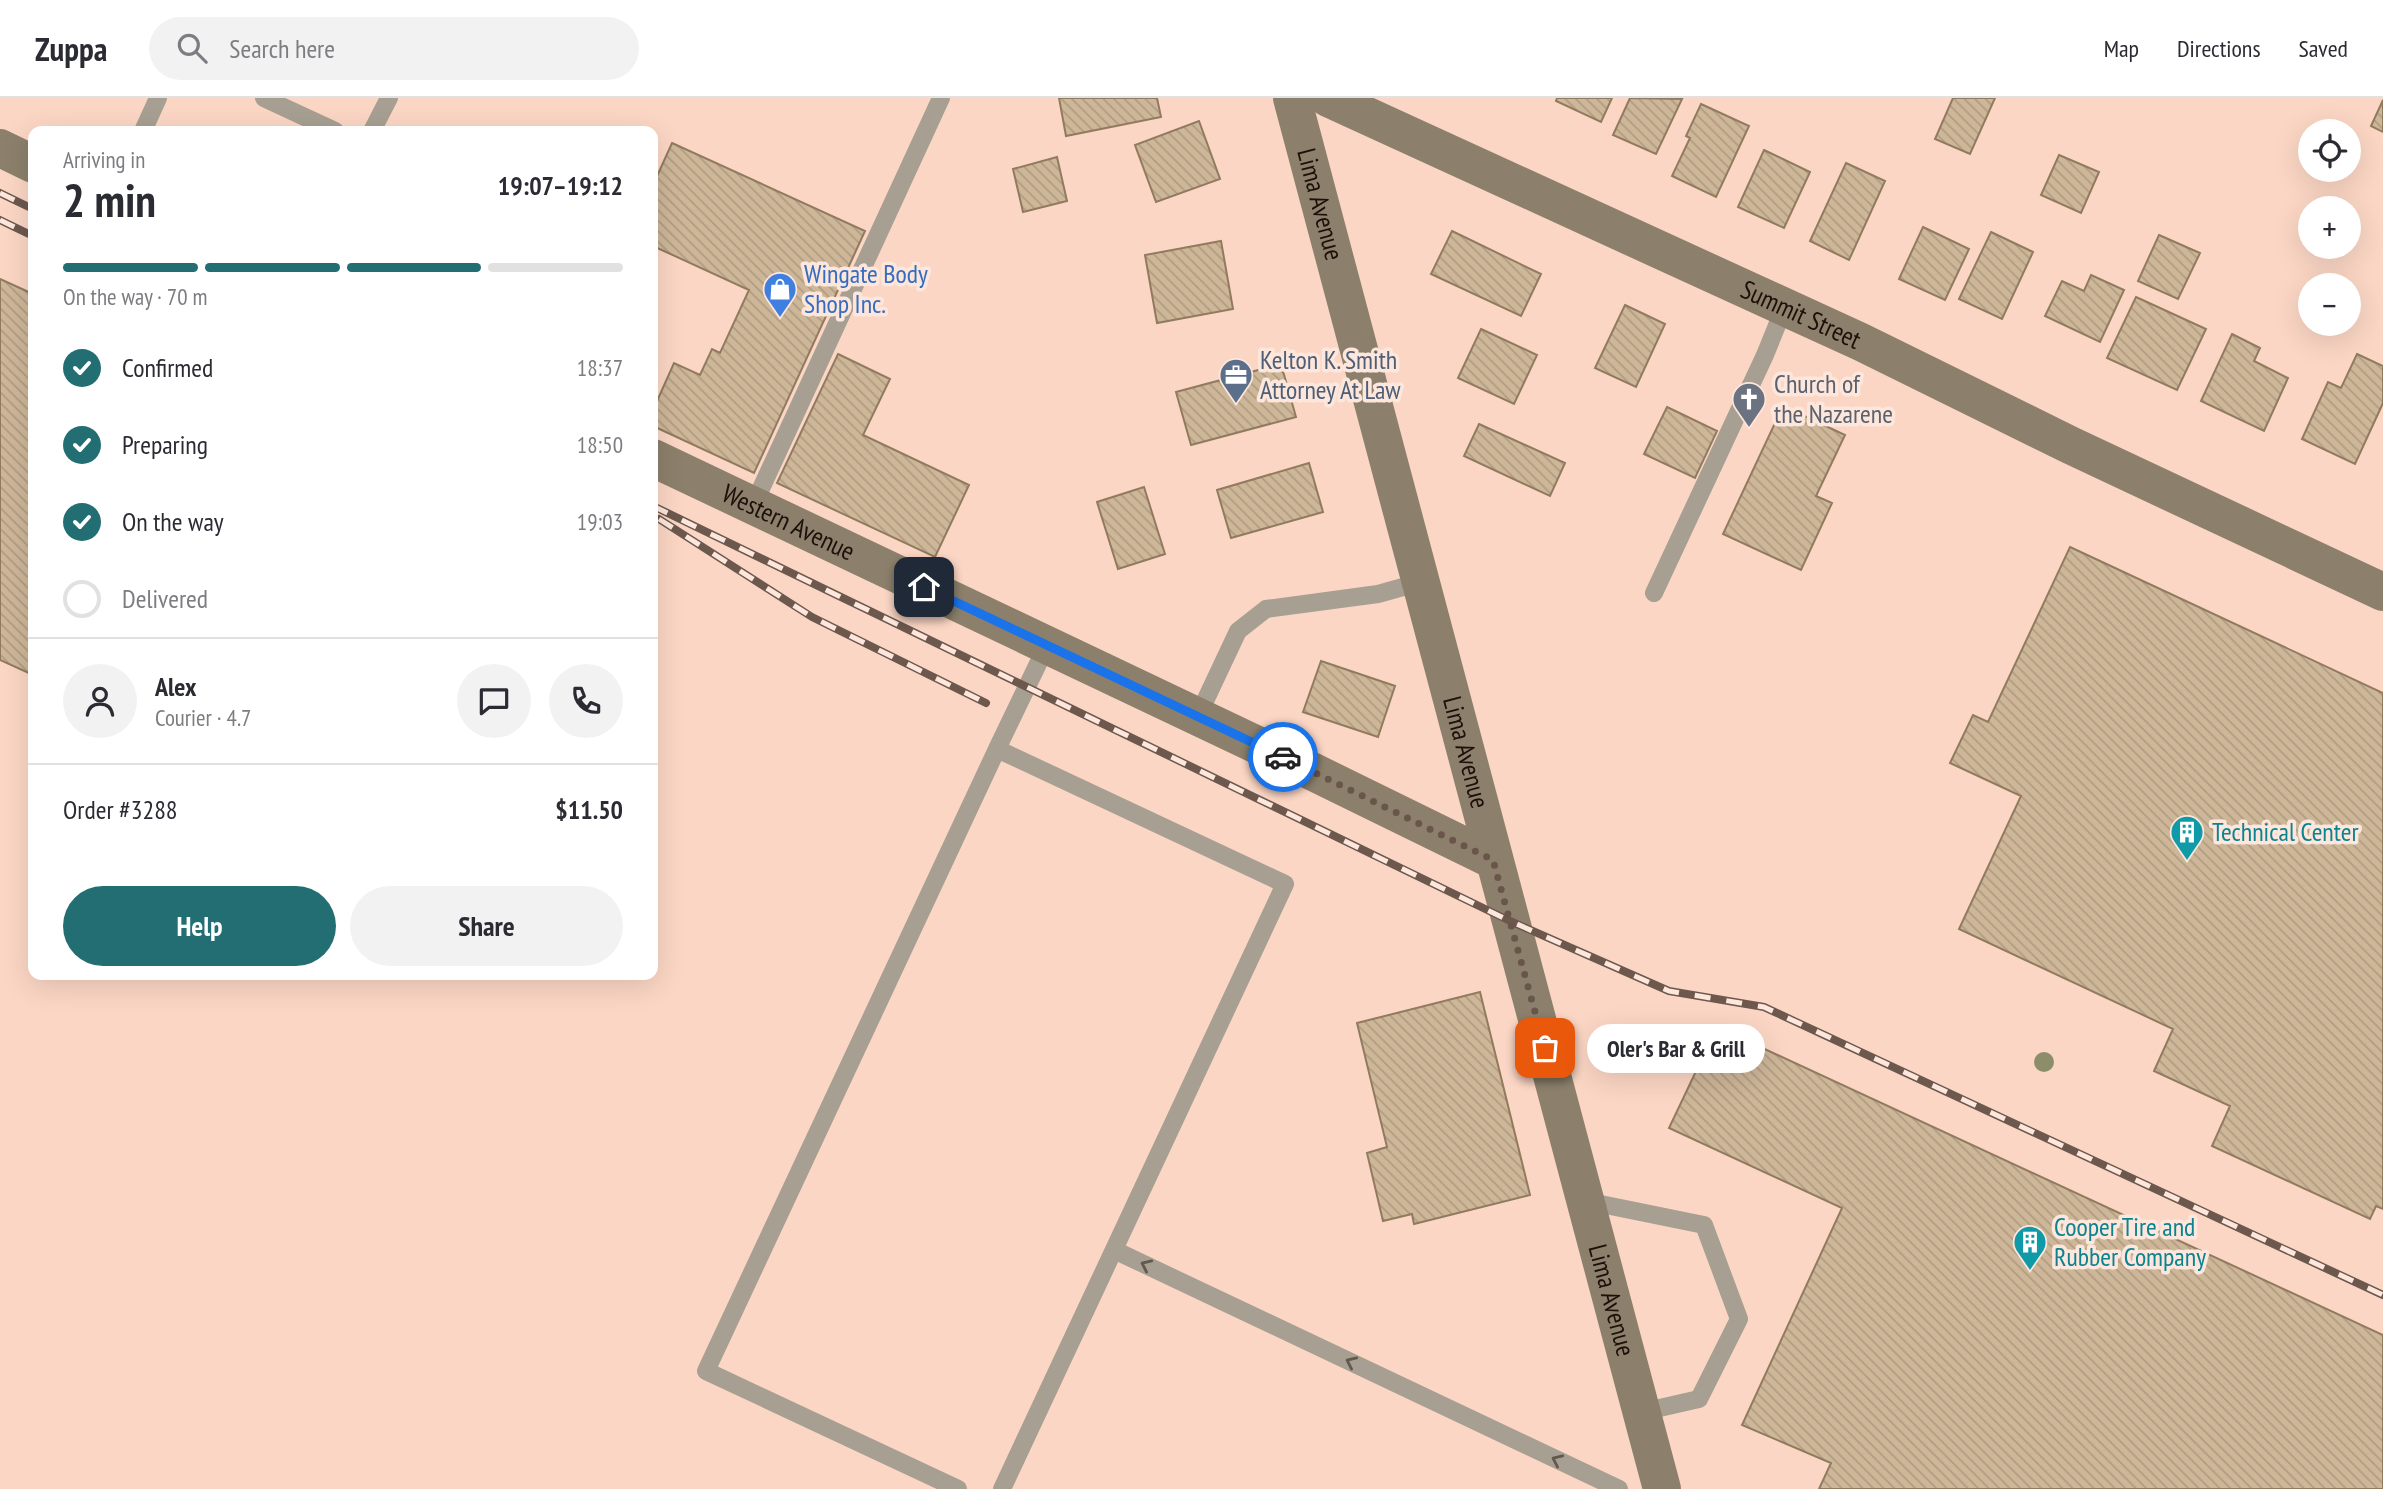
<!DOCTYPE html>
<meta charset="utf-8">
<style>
:root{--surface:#fff;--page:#f2f2f3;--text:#2b2b33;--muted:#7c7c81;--line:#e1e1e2;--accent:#226e72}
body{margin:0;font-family:"PT Sans Narrow",sans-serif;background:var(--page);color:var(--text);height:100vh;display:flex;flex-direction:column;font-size:26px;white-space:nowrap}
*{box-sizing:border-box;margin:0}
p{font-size:23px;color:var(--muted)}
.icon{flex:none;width:38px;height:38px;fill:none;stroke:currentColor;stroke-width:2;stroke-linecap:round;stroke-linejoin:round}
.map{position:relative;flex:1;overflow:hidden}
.panel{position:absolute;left:28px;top:28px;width:630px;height:854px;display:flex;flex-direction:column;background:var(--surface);border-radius:14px;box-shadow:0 7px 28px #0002}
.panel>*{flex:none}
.buttons{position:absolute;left:2298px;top:21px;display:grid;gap:14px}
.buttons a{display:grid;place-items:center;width:63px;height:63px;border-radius:50%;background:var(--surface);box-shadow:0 7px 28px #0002;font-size:35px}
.pin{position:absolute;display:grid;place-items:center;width:60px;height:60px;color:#fff;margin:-30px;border-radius:14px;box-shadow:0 4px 10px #0006}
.courier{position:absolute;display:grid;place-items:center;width:70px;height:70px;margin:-35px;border:5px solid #1a73e8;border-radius:50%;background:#fff;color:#222;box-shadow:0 2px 9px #0007}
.bubble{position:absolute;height:49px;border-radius:24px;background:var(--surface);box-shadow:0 7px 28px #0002;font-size:23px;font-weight:700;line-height:49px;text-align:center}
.headline em{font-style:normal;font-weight:700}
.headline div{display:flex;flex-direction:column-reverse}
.headline{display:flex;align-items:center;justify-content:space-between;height:119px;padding:0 35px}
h1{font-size:46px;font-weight:700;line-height:52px}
.bar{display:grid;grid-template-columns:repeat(4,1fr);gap:10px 7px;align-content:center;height:84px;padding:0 35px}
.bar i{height:9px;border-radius:5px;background:var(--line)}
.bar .on{background:var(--accent)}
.bar p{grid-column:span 4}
.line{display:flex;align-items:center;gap:18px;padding:0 35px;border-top:2px solid var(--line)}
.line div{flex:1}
.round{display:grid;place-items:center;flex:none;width:74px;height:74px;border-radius:37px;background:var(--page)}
ol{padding:0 35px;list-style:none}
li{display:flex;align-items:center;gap:21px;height:77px}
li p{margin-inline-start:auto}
li .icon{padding:7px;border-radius:50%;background:var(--accent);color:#fff;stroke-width:4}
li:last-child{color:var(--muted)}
li i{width:38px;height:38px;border:4px solid var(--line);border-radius:50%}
.primary-button{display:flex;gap:14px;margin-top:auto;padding:14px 35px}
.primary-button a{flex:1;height:80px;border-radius:42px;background:var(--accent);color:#fff;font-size:28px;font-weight:700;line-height:80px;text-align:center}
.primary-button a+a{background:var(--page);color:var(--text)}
header{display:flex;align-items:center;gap:42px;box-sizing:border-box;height:98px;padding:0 35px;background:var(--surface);border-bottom:2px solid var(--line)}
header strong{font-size:33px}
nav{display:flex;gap:38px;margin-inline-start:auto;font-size:24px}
.search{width:490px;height:63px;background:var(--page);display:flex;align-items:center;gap:18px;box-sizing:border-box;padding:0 24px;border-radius:38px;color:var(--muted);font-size:26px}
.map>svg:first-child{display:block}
.building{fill:url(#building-back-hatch);stroke:#917b5f;stroke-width:2}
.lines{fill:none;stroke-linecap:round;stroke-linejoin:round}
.lane{stroke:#a79f91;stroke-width:18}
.secondary{stroke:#8c806c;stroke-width:38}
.rail-casing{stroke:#6d584e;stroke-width:8}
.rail{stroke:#fde7dc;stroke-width:5;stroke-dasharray:16;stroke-linecap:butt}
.tree{fill:#8c8e6a}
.oneway{stroke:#62584e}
.done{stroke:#6a554b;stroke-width:7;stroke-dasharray:0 12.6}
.route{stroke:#1a73e8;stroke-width:9}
.labels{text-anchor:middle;stroke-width:7;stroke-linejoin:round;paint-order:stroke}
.street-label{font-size:26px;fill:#1c100a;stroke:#fde7dc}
.shop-label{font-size:26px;fill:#366cbe;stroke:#fde7dc;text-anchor:start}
.service-label{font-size:26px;fill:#4e5e75;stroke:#fde7dc;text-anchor:start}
.worship-label{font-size:26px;fill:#5b616d;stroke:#fde7dc;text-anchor:start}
.culture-label{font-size:26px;fill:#0d838f;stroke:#fde7dc;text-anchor:start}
</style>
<header>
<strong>Zuppa</strong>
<div class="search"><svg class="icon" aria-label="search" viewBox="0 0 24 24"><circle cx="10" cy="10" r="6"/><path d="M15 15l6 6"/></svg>Search here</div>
<nav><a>Map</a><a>Directions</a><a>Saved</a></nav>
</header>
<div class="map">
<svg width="2383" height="1391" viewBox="0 0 2383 1391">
<defs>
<pattern id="building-back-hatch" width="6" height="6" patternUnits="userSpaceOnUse" patternTransform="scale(1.75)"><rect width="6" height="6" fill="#ceb799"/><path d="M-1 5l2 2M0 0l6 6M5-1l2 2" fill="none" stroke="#b09c82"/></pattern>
</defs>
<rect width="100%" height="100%" fill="#fbd6c4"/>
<!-- building -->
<path class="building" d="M1059,0h98l4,19 -95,19z
M1557,0h55l-11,24 -45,-21z
M1630,0l52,1 -26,55 -43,-19z
M1953,0h42l-25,56 -35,-15z
M2383,2v32l-12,-6z
M1701,6l48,22 -33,71 -44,-21 18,-38 -4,-2z
M1199,23l21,58 -64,23 -21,-57z
M672,45l193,88 -111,242 -101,-47v-16l21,-47 26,12 12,-26 8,4 29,-63 -96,-44v-61z
M1764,52l46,22 -26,56 -46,-21z
M2059,57l40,17 -18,41 -40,-18z
M1057,59l10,44 -44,11 -10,-43z
M1846,65l39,18 -36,79 -39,-19z
M1923,129l46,22 -24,51 -46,-21z
M1452,133l89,43 -20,42 -90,-42z
M1991,134l42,20 -31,67 -43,-20z
M2159,137l41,18 -22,46 -40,-18z
M1221,143l12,68 -76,14 -12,-68z
M2091,177l33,15 -24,52 -55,-26 17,-35 22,10z
M0,181l33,15v381l-33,-15z
M2136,199l70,32 -29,61 -70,-32z
M1625,207l40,19 -29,63 -41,-19z
M1481,231l56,26 -23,49 -56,-26z
M2232,236l28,14 -6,13 34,17 -24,53 -63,-30z
M838,256l52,25 -27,56 106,50 -34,72 -158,-74z
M2357,256l26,12v37l-28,61 -53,-25 26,-57 13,6z
M1281,266l15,53 -105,28 -15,-53z
M1783,308l62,29 -29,61 16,7 -31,67 -78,-36z
M1667,309l50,24 -22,47 -51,-24z
M1479,326l86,39 -15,33 -86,-40z
M1309,365l14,49 -92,26 -14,-48z
M1144,389l21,67 -47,15 -21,-67z
M2070,449l313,146v516l-7,-3 -6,13 -158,-73 18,-40 -76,-35 19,-42 -214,-100 62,-133 -71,-33 23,-48 15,7z
M1321,563l74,25 -17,51 -75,-25z
M1480,894l50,203 -116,29 -2,-10 -29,7 -16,-68 20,-6 -30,-124z
M1717,929l666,308v154h-564l12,-26 -89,-38 100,-217 -173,-80z"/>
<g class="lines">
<!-- lane -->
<path class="lane" d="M264,0l71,33
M143,33l15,-33
M372,33l17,-33
M753,408l188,-408
M1654,495l111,-238 19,-47
M1198,618l40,-85 28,-22 112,-15 43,-12
M997,651l50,-104
M1586,1103l118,24 35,94 -40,80 -57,13
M1114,1152l505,239
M958,1391l-252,-118 291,-622 288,135 -283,605"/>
<!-- secondary -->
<g class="secondary">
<path id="s1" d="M1292,0l370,1391"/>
<path id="s2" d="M1328,0l533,244 209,103 313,147"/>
<path d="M0,50l33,16"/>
<path id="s3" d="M653,360l636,302 204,100"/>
</g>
<defs>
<path id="rail" d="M0,95l33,16
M0,122l33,16
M653,408l857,415 159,70 95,16 619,288
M659,421l153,98 174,86"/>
</defs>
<!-- rail casing -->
<use href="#rail" class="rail-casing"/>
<!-- rail -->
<use href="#rail" class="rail"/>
</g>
<!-- trees -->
<circle class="tree" cx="2044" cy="964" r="10"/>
<!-- one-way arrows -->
<defs><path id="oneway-chevron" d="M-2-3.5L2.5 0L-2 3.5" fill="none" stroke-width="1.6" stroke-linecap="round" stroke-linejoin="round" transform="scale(1.75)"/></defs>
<g class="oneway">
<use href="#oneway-chevron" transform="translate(1146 1167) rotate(-155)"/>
<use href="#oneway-chevron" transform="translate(1351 1264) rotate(-155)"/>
<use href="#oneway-chevron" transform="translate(1557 1362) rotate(-155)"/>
</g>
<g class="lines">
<!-- done -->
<path class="done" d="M1283,659l210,103 52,188"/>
<!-- route -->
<path class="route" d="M924,489l359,170"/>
</g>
<!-- icons -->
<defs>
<symbol id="shop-pin" viewBox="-11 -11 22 30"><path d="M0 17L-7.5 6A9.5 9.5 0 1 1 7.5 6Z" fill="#3f7fe0" stroke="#fde7dc"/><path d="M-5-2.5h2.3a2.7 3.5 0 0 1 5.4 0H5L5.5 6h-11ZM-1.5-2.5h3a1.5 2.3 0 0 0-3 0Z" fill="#fff"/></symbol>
<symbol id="office-pin" viewBox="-11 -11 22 30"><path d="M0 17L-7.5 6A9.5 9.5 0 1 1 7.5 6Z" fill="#5c6f8a" stroke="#fde7dc"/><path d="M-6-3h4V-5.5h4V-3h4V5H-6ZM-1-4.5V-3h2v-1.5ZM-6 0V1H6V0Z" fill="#fff"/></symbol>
<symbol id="church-pin" viewBox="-11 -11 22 30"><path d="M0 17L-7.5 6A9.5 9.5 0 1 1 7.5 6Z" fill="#6b7280" stroke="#fde7dc"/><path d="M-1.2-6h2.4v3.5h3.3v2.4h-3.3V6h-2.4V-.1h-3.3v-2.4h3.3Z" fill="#fff"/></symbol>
<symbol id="building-pin" viewBox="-11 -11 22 30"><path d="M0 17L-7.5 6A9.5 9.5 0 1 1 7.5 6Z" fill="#0f9aa8" stroke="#fde7dc"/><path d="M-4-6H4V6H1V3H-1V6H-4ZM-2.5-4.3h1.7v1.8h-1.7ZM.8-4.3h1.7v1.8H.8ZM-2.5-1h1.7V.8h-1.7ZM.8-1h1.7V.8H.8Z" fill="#fff"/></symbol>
</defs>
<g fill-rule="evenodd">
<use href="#shop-pin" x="761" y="172" width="38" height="52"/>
<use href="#office-pin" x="1217" y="258" width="38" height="52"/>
<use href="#church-pin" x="1730" y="282" width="38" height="52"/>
<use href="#building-pin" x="2168" y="715" width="38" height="52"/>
<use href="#building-pin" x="2011" y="1125" width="38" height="52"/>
</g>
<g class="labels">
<!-- street labels -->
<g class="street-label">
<text dy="9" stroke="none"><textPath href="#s1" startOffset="110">Lima Avenue</textPath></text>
<text dy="9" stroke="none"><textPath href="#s2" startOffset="520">Summit Street</textPath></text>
<text dy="9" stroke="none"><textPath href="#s3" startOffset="150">Western Avenue</textPath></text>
<text dy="9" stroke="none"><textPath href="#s1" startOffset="677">Lima Avenue</textPath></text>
<text dy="9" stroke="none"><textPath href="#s1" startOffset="1244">Lima Avenue</textPath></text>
</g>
<!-- shop labels -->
<g class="shop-label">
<text x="804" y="185">Wingate Body<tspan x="804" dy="30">Shop Inc.</tspan></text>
</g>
<!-- service labels -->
<g class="service-label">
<text x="1260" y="271">Kelton K. Smith<tspan x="1260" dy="30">Attorney At Law</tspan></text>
</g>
<!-- worship labels -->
<g class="worship-label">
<text x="1774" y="295">Church of<tspan x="1774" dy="30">the Nazarene</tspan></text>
</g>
<!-- culture labels -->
<g class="culture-label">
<text x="2212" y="743">Technical Center</text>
<text x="2054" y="1138">Cooper Tire and<tspan x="2054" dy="30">Rubber Company</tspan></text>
</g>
</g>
</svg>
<div class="buttons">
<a><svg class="icon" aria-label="locate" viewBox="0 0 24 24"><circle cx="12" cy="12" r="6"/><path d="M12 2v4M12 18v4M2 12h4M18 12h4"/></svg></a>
<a>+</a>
<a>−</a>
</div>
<div class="pin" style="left:1545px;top:950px;background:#ea580c"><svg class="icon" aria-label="bag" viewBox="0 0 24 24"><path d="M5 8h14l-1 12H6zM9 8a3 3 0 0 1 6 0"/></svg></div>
<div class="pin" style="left:924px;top:489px;background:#1f2937"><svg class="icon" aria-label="home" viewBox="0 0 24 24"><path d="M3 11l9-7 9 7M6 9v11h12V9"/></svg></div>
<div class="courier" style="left:1283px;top:659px"><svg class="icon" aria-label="car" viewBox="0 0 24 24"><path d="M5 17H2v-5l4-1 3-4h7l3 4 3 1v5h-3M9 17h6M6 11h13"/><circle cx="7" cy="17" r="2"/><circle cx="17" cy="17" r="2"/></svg></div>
<div class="bubble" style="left:1587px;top:926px;width:178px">Oler's Bar &amp; Grill</div>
<section class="panel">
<div class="headline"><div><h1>2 min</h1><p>Arriving in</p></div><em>19:07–19:12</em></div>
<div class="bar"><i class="on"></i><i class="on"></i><i class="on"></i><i></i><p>On the way · 70 m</p></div>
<ol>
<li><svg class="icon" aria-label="check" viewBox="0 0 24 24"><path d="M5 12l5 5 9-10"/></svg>Confirmed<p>18:37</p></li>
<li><svg class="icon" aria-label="check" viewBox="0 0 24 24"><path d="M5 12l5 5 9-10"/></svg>Preparing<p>18:50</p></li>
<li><svg class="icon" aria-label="check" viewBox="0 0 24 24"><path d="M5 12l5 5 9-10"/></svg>On the way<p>19:03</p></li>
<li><i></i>Delivered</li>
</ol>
<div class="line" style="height:126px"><a class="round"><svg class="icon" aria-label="person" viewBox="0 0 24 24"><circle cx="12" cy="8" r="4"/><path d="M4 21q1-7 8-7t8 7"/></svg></a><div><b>Alex</b><p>Courier · 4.7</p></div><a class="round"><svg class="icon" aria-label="chat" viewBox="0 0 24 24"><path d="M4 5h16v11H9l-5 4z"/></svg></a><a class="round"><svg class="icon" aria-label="phone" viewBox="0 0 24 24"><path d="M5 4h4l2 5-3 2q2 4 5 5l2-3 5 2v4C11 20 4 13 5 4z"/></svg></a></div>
<div class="line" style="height:91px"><div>Order #3288</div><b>$11.50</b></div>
<div class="primary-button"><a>Help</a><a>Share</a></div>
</section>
</div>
